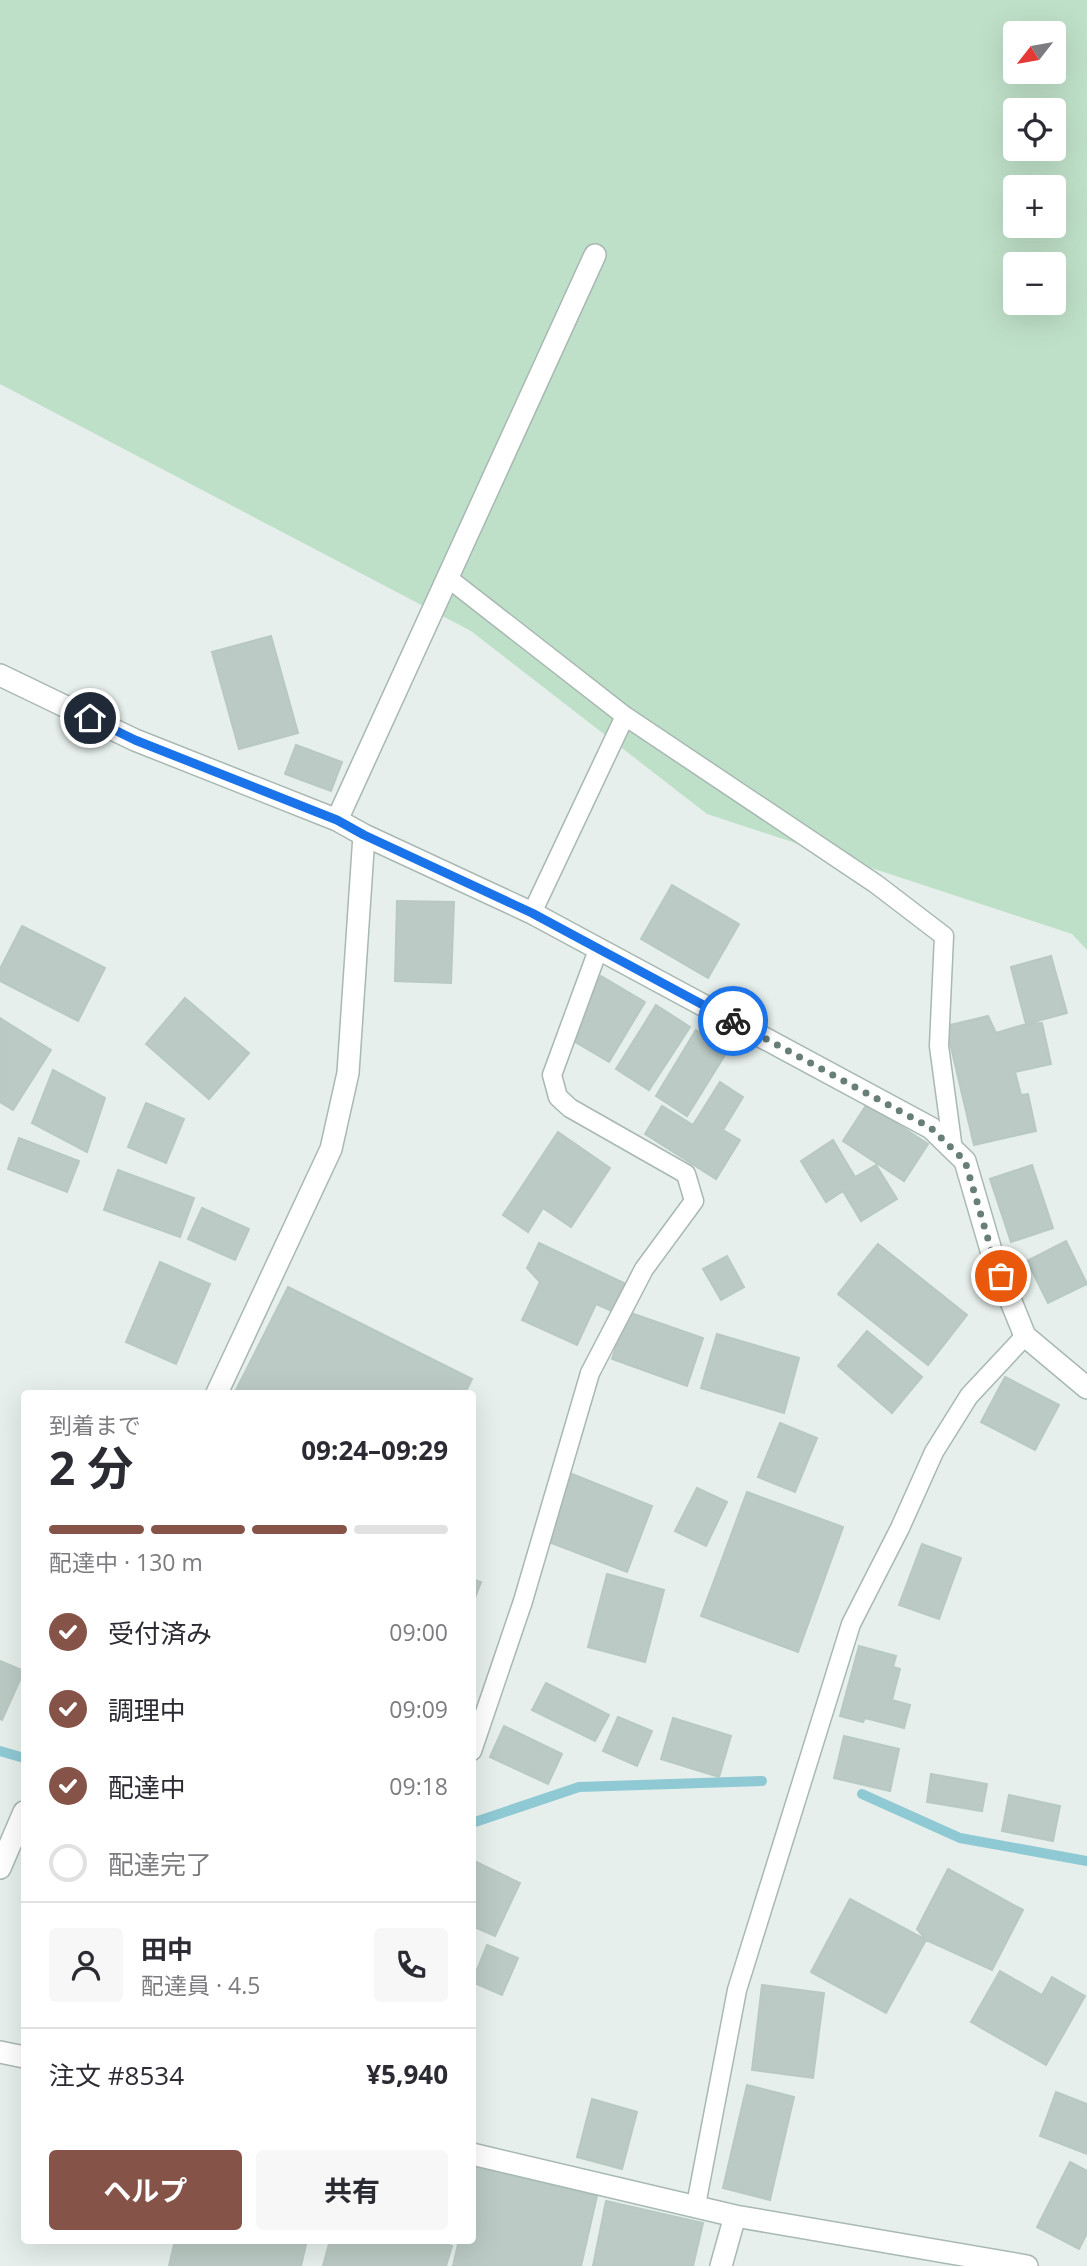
<!DOCTYPE html>
<html lang="ja">
<meta charset="utf-8">
<style>
:root{--surface:#fff;--page:#f7f7f7;--text:#2b2b33;--muted:#7c7c81;--line:#e1e1e2;--accent:#855347}
body{margin:0;font-family:"Open Sans","Noto Sans JP",sans-serif;background:var(--page);color:var(--text);height:100vh;display:flex;flex-direction:column;font-size:26px;white-space:nowrap}
*{box-sizing:border-box;margin:0}
p{font-size:23px;color:var(--muted)}
.icon{flex:none;width:38px;height:38px;fill:none;stroke:currentColor;stroke-width:2;stroke-linecap:round;stroke-linejoin:round}
.map{position:relative;flex:1;overflow:hidden}
.sheet{position:absolute;left:21px;top:1390px;width:455px;height:854px;display:flex;flex-direction:column;background:var(--surface);border-radius:7px;box-shadow:0 7px 28px #0002}
.sheet>*{flex:none}
.needle{width:46px;rotate:239deg}
.tools{position:absolute;left:1003px;top:21px;display:grid;gap:14px}
.tools a{display:grid;place-items:center;width:63px;height:63px;border-radius:7px;background:var(--surface);box-shadow:0 7px 28px #0002;font-size:35px}
.pin{position:absolute;display:grid;place-items:center;width:60px;height:60px;color:#fff;margin:-30px;border:4px solid #fff;border-radius:50%;box-shadow:0 2px 7px #0007}
.courier{position:absolute;display:grid;place-items:center;width:70px;height:70px;margin:-35px;border:5px solid #1a73e8;border-radius:50%;background:#fff;color:#222;box-shadow:0 2px 9px #0007}
.head em{font-style:normal;font-weight:700}
.head div{display:flex;flex-direction:column-reverse}
.head{display:flex;align-items:center;justify-content:space-between;height:119px;padding:0 28px}
h1{font-size:46px;font-weight:700;line-height:52px}
.bar{display:grid;grid-template-columns:repeat(4,1fr);gap:10px 7px;align-content:center;height:84px;padding:0 28px}
.bar i{height:9px;border-radius:5px;background:var(--line)}
.bar .on{background:var(--accent)}
.bar p{grid-column:span 4}
.line{display:flex;align-items:center;gap:18px;padding:0 28px;border-top:2px solid var(--line)}
.line div{flex:1}
.round{display:grid;place-items:center;flex:none;width:74px;height:74px;border-radius:7px;background:var(--page)}
ol{padding:0 28px;list-style:none}
li{display:flex;align-items:center;gap:21px;height:77px}
li p{margin-inline-start:auto}
li .icon{padding:7px;border-radius:50%;background:var(--accent);color:#fff;stroke-width:4}
li:last-child{color:var(--muted)}
li i{width:38px;height:38px;border:4px solid var(--line);border-radius:50%}
.action{display:flex;gap:14px;margin-top:auto;padding:14px 28px}
.action a{flex:1;height:80px;border-radius:7px;background:var(--accent);color:#fff;font-size:28px;font-weight:700;line-height:80px;text-align:center}
.action a+a{background:var(--page);color:var(--text)}
.map>svg:first-child{display:block}
.green{fill:#bfe0c8;fill-rule:evenodd}
.lines{fill:none;stroke-linecap:round;stroke-linejoin:round}
.stream{stroke:#8ec9d4;stroke-width:10}
.building{fill:#bbcac4;stroke:#b8c9c2;stroke-width:2}
.service-casing{stroke:#a8b8b2;stroke-width:21}
.minor-casing{stroke:#a8b8b2;stroke-width:24}
.service{stroke:#fff;stroke-width:18}
.minor{stroke:#fff;stroke-width:21}
.done{stroke:#687f78;stroke-width:7;stroke-dasharray:0 12.6}
.route{stroke:#1a73e8;stroke-width:9}
</style>
<div class="map">
<svg width="1087" height="2266" viewBox="0 0 1087 2266">
<rect width="100%" height="100%" fill="#e6efeb"/>
<!-- green -->
<path class="green" d="M0,0h1087v950l-15,-16 -365,-120 -236,-183 -471,-247zM1015,33h39v39h-39zM1015,110h39v39h-39zM1015,187h39v39h-39zM1015,264h39v39h-39z"/>
<g class="lines">
<!-- stream -->
<path class="stream" d="M0,1751l24,7
M862,1794l98,44 127,23
M472,1823l107,-36 183,-6"/>
</g>
<!-- building -->
<path class="building" d="M271,636l27,97 -59,16 -27,-97z
M296,745l46,17 -11,29 -46,-17z
M672,885l67,39 -31,54 -67,-39z
M397,901l57,1 -3,81 -56,-2z
M22,926l83,42 -27,53 -78,-40v-12z
M1051,956l16,57 -41,11 -15,-57z
M601,976l44,26 -36,60 -44,-26z
M185,998l64,55 -40,46 -63,-55z
M656,1005l34,22 -41,63 -33,-21z
M988,1016l8,17 30,-9 16,-1 9,41 -36,8 6,23 7,-1 8,37 -62,14 -28,-119z
M0,1018l51,32 -38,60 -13,-8z
M696,1030l32,20 -41,66 -31,-20z
M53,1070l52,28 -18,54 -55,-29z
M720,1082l23,15 -20,33 17,10 -24,39 -71,-45 17,-28 31,19z
M146,1103l38,16 -18,44 -38,-16z
M867,1104l61,40 -24,37 -61,-40z
M558,1132l52,36 -39,59 -28,-19 -15,24 -25,-17z
M19,1138l60,23 -12,31 -59,-23z
M833,1140l22,37 21,-12 21,34 -36,22 -18,-30 -17,11 -25,-41z
M1032,1165l21,63 -42,14 -21,-63z
M118,1170l76,28 -14,39 -76,-27z
M202,1208l47,21 -14,31 -47,-21z
M1066,1241l21,43 -39,19 -21,-42z
M539,1243l87,41 -12,28 -18,-8 -19,41 -55,-25 18,-38 -13,-14z
M878,1244l89,71 -39,50 -90,-71z
M727,1256l17,31 -23,13 -18,-31z
M160,1262l50,22 -34,80 -50,-22z
M288,1287l184,92 -7,14h-222l-7,-3z
M628,1312l75,26 -16,48 -75,-27z
M867,1331l55,46 -30,36 -54,-47z
M717,1334l82,24 -15,55 -83,-25z
M1005,1377l54,28 -24,45 -54,-28z
M780,1423l37,15 -22,54 -37,-15z
M572,1474l80,32 -25,66 -81,-31z
M697,1488l30,14 -21,44 -31,-15z
M747,1492l96,35 -45,125 -97,-36z
M922,1544l39,14 -22,61 -40,-14z
M607,1574l57,16 -19,72 -57,-15z
M472,1579l9,3 -9,24z
M859,1646l37,10 -3,11 7,2 -8,31 18,5 -6,23 -39,-10 -2,4 -23,-6z
M0,1661l24,10 -22,49 -2,-1z
M546,1683l63,32 -14,26 -63,-31z
M618,1717l34,14 -15,35 -34,-15z
M673,1718l58,18 -12,41 -58,-18z
M504,1726l58,28 -14,30 -58,-27z
M844,1736l55,13 -9,42 -56,-13z
M931,1774l56,10 -5,27 -55,-9z
M1009,1795l51,11 -7,35 -51,-10z
M472,1860l48,23 -25,53 -23,-10z
M948,1869l75,41 -31,60 -66,-30 -9,-11z
M850,1899l76,41 -40,73 -75,-41z
M487,1945l31,13 -16,37 -30,-13z
M1000,1971l42,24 10,-18 33,19 -39,69 -75,-43z
M762,1985l62,8 -11,85 -61,-8z
M747,2085l47,12 -24,103 -47,-12z
M1056,2092l31,12v50l-47,-18z
M592,2099l45,13 -15,57 -45,-12z
M1070,2162l17,9v62l-8,16 -42,-22z
M476,2167l121,29 -16,70h-128l6,-26h13v-60z
M606,2201l97,22 -10,43h-100z
M175,2240h132l-6,26h-132z
M330,2240h29l14,4 2,-4h57l20,6 -6,20h-123z"/>
<g class="lines">
<defs>
<path id="service" d="M448,578l177,138 251,168 68,52 -5,110 14,104
M532,913l93,-197
M472,1751l51,-150 67,-228 54,-104 50,-68 -8,-27 -116,-66 -12,-11 -6,-22 46,-125
M696,2205l41,-215 114,-366 49,-96 34,-76 35,-56 56,-60"/>
<path id="minor" d="M0,675l135,65 202,80 27,15 168,78 399,215 34,33 28,96 32,79 62,52
M337,820l258,-565
M217,1393l114,-244 17,-76 16,-238
M0,1868l24,-56
M0,2052l24,5
M472,2154l263,62 292,50
M721,2266l14,-50"/>
</defs>
<!-- service casing -->
<use href="#service" class="service-casing"/>
<!-- minor casing -->
<use href="#minor" class="minor-casing"/>
<!-- service -->
<use href="#service" class="service"/>
<!-- minor -->
<use href="#minor" class="minor"/>
</g>
<g class="lines">
<!-- done -->
<path class="done" d="M733,1021l198,107 34,33 28,95 8,20"/>
<!-- route -->
<path class="route" d="M90,718l45,22 202,80 27,15 168,78 201,108"/>
</g>
</svg>
<div class="tools">
<a><svg class="needle" viewBox="-14 -14 28 28"><path d="M0-13l5 13h-10z" fill="#e53935"/><path d="M0 13l5-13h-10z" fill="#7c7c81"/></svg></a>
<a><svg class="icon" aria-label="locate" viewBox="0 0 24 24"><circle cx="12" cy="12" r="6"/><path d="M12 2v4M12 18v4M2 12h4M18 12h4"/></svg></a>
<a>+</a>
<a>−</a>
</div>
<div class="pin" style="left:1001px;top:1276px;background:#ea580c"><svg class="icon" aria-label="bag" viewBox="0 0 24 24"><path d="M5 8h14l-1 12H6zM9 8a3 3 0 0 1 6 0"/></svg></div>
<div class="pin" style="left:90px;top:718px;background:#1f2937"><svg class="icon" aria-label="home" viewBox="0 0 24 24"><path d="M3 11l9-7 9 7M6 9v11h12V9"/></svg></div>
<div class="courier" style="left:733px;top:1021px"><svg class="icon" aria-label="bike" viewBox="0 0 24 24"><circle cx="6" cy="16" r="4"/><circle cx="18" cy="16" r="4"/><path d="M6 16l4-8h5l3 8M10 8l3 8H6M13 5h3"/></svg></div>
<section class="sheet">
<div class="head"><div><h1>2 分</h1><p>到着まで</p></div><em>09:24–09:29</em></div>
<div class="bar"><i class="on"></i><i class="on"></i><i class="on"></i><i></i><p>配達中 · 130 m</p></div>
<ol>
<li><svg class="icon" aria-label="check" viewBox="0 0 24 24"><path d="M5 12l5 5 9-10"/></svg>受付済み<p>09:00</p></li>
<li><svg class="icon" aria-label="check" viewBox="0 0 24 24"><path d="M5 12l5 5 9-10"/></svg>調理中<p>09:09</p></li>
<li><svg class="icon" aria-label="check" viewBox="0 0 24 24"><path d="M5 12l5 5 9-10"/></svg>配達中<p>09:18</p></li>
<li><i></i>配達完了</li>
</ol>
<div class="line" style="height:126px"><a class="round"><svg class="icon" aria-label="person" viewBox="0 0 24 24"><circle cx="12" cy="8" r="4"/><path d="M4 21q1-7 8-7t8 7"/></svg></a><div><b>田中</b><p>配達員 · 4.5</p></div><a class="round"><svg class="icon" aria-label="phone" viewBox="0 0 24 24"><path d="M5 4h4l2 5-3 2q2 4 5 5l2-3 5 2v4C11 20 4 13 5 4z"/></svg></a></div>
<div class="line" style="height:91px"><div>注文 #8534</div><b>¥5,940</b></div>
<div class="action"><a>ヘルプ</a><a>共有</a></div>
</section>
</div>
